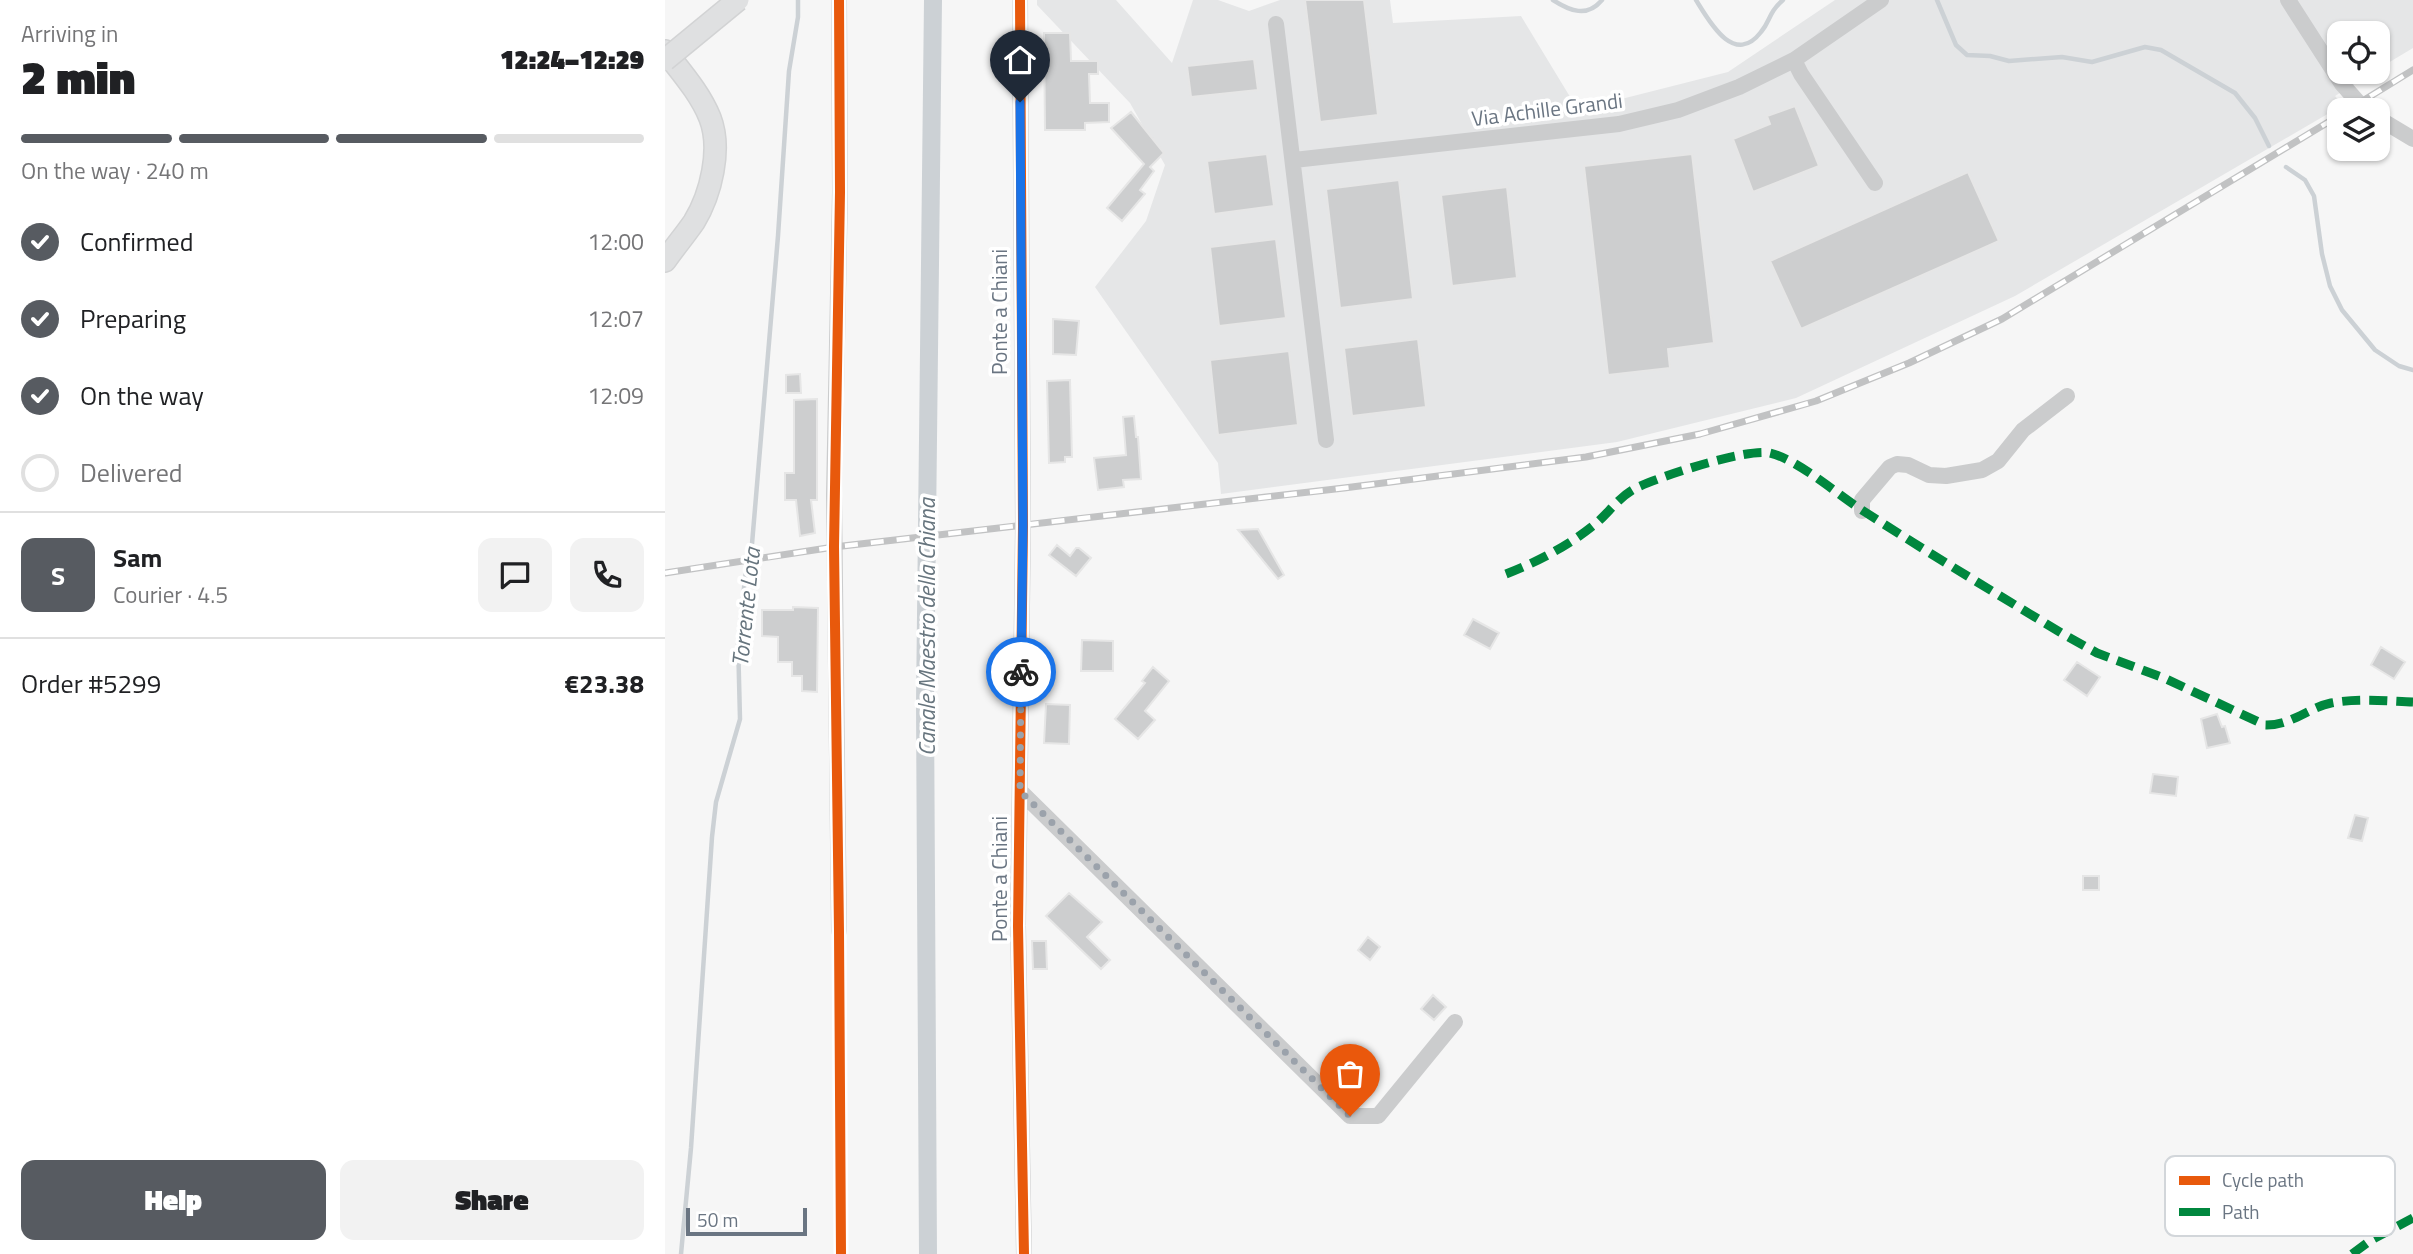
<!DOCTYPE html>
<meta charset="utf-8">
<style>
:root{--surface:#fff;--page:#f2f2f2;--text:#202124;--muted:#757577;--line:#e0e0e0;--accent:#575b61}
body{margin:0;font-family:"Titillium Web",sans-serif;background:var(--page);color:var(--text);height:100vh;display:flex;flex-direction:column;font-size:26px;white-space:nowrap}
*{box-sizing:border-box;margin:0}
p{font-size:23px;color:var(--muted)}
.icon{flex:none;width:38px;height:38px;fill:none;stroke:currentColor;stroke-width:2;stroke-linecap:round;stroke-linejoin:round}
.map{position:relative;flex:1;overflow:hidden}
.details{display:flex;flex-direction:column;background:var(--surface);width:665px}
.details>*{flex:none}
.controls{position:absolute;left:1662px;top:21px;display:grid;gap:14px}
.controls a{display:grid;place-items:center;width:63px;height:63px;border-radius:14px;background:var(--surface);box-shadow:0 2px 5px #0004;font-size:35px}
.scale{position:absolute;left:21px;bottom:18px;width:121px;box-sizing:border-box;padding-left:7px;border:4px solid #6a7582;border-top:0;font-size:19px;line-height:24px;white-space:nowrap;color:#6a7582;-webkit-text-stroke:5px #fff;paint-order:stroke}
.pin{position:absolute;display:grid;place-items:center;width:60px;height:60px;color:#fff;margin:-72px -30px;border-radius:50% 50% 50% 0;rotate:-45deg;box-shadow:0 0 7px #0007}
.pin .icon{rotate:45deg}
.courier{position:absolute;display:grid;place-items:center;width:70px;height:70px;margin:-35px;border:5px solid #1a73e8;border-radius:50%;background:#fff;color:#222;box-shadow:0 2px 9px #0007}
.summary em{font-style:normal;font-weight:800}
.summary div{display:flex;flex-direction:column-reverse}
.summary{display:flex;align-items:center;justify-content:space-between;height:119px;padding:0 21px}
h1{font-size:46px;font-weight:800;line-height:52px}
.bar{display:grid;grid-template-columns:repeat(4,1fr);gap:10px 7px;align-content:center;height:84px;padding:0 21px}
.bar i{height:9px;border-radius:5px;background:var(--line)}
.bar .current{background:var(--accent)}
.bar p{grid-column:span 4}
.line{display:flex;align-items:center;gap:18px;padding:0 21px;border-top:2px solid var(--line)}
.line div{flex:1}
.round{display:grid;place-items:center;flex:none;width:74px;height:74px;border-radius:14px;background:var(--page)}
ol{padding:0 21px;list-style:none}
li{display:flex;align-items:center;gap:21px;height:77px}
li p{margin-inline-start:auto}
li .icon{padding:7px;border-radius:50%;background:var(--accent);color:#fff;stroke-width:4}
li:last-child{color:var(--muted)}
li i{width:38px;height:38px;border:4px solid var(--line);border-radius:50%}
.primary-button{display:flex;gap:14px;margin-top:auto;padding:14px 21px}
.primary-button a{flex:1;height:80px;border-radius:14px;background:var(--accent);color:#fff;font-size:28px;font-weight:800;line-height:80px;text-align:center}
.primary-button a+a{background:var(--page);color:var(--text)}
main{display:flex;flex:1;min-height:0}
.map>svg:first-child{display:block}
.built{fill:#e5e6e7}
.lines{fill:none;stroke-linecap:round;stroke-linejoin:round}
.stream{stroke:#ccd1d5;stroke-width:4.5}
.canal{stroke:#ccd1d5;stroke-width:18}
.building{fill:#cdcecf;stroke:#e6e6e6;stroke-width:2}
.major-casing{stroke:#d2d3d4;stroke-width:24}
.minor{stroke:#cbcccd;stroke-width:16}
.major{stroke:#dfe0e1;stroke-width:21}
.rail-casing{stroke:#c1c2c3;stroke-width:7}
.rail{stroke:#fff;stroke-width:4.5;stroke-dasharray:13;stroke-linecap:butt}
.major-bridge-casing{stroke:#d2d3d4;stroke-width:24;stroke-linecap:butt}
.major-bridge{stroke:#dfe0e1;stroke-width:21}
.quiet{stroke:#00873e;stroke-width:9;stroke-dasharray:18 9;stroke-linecap:butt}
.cycleway-casing{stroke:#fff;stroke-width:15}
.cycleway{stroke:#e8590c;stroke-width:10}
.done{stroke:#9ba2ab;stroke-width:7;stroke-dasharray:0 12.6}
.route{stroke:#1a73e8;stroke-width:9}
.labels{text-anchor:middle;stroke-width:7;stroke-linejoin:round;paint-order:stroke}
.street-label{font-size:21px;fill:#6a7582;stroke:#fff}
.water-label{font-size:23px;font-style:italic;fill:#67757e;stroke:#fff}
.key{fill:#fff;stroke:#d2d6da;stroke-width:2}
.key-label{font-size:19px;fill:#6a7582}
</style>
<main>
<section class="details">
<div class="summary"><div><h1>2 min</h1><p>Arriving in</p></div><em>12:24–12:29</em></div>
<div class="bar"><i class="current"></i><i class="current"></i><i class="current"></i><i></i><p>On the way · 240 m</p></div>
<ol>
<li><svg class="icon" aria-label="check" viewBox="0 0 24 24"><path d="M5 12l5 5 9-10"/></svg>Confirmed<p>12:00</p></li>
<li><svg class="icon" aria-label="check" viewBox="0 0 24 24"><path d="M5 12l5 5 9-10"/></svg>Preparing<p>12:07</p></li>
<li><svg class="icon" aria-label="check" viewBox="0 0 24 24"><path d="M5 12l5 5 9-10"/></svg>On the way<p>12:09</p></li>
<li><i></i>Delivered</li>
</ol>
<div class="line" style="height:126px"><b class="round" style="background:var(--accent);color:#fff">S</b><div><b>Sam</b><p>Courier · 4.5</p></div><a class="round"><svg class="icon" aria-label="chat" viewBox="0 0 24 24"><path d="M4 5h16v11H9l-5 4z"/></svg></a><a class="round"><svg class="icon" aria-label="phone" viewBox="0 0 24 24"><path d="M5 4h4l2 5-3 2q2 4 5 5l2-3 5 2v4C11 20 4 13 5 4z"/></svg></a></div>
<div class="line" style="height:91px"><div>Order #5299</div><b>€23.38</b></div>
<div class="primary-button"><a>Help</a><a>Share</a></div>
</section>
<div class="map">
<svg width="1748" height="1254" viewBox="0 0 1748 1254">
<rect width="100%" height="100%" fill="#f6f6f6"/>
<!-- built -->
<path class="built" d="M372,0h79l56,63 21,-63h25l31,11 31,-11h110l3,23 128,-7 57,94 150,-38 107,-72h578v48l-35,21v-36h-38v39h34l-39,24 8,9 -328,191 -219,102 -179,44 -396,52 -3,-31 -123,-176 51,-66 19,-56 -35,-62 -93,-98z"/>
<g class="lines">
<!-- stream -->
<path class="stream" d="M888,0c17,11 34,18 49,0
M1031,0c13,21 38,67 65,32 10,-12 7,-19 22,-32
M1272,0l19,45 11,10 23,1 19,5 53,-4 30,5 53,-15 16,3 74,43 20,25 14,28
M1621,167l19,13 9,16 8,58 8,32 12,24 33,40 24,16 14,4
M16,1254l10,-106 21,-311 4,-35 24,-83 -2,-79 9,-78 5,-18 26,-308 11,-165 9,-54v-17"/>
<!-- canal -->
<path class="canal" d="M263,1254l-3,-551 8,-703"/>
</g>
<!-- building -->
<path class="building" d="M640,0h59l14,115 -58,7z
M379,33h26l1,28h27v13h-9l1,29h19v19l-24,1v7h-40z
M589,59l4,31 -67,7 -4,-31z
M1130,106l24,60 -66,26 -20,-53 37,-15 -3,-8z
M466,112l33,41 -14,14 4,4 -14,19 5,4 -23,27 -15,-13 37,-44 -33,-36z
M602,154l7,52 -60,8 -7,-53z
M1027,154l22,189 -46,6 2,19 -62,7 -24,-209z
M1303,172l31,69 -198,88 -31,-68z
M734,180l14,119 -73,9 -14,-119z
M842,187l10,91 -65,8 -11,-91z
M611,239l10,79 -67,8 -9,-79z
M388,319l26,2 -3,34 -23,-1z
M753,339l8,68 -74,9 -8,-68z
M624,351l9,74 -80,10 -8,-75z
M135,374l1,19h-15v-18z
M405,380l2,77h-7v5l-16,1 -2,-82z
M152,399v101h-6l4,33 -15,3 -4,-36h-11v-27h9v-73z
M469,416l2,21h2l3,42 -18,1 1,7 -26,3 -4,-32 32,-3 -3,-38z
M593,529l26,46 -6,4 -40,-49z
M392,545l13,11 6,-8h3l12,10 -15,18 -27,-21z
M128,607l25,1 -1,84 -15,-1v-15h-10v-14h-14v-25l-16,-1v-26h31z
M808,619l26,14 -9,16 -26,-14z
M417,640l31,1v30h-32z
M1716,647l24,15 -11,17 -23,-14z
M1412,662l23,15 -13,19 -23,-16z
M488,667l16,14 -24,30 10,9 -17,19 -23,-20 30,-36 -3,-2z
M381,704l24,1 -1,39 -25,-1z
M1552,714l5,13 3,-1 5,17 -23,5 -6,-29z
M1488,774l25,3 -2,19 -26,-3z
M1690,815l13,3 -6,23 -14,-3z
M1418,876h16v14h-16z
M404,893l33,29 -15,15 23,23 -9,9 -55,-53z
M703,937l12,10 -10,13 -12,-10z
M367,941h14l1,28h-14z
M768,995l13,12 -12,13 -13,-11z"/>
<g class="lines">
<defs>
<path id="major" d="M0,51c16,21 35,42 45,67 12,31 1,76 -16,104 -9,13 -20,26 -29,39"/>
</defs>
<!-- major casing -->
<use href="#major" class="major-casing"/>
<!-- minor -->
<path class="minor" d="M174,0l1,192 -6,303 5,436
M355,0l3,526 -5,400 6,328
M1623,0l54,84 23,26
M611,24l50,416
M1129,60l7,14 74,109
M1713,118l35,21
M629,160l325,-36 59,-14 61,-23 55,-27 87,-60
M1197,511v-11l28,-33 7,-3 11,1 21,10 17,1 36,-6 16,-9 25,-31 44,-34
M355,791l330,325h28l77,-94"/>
<!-- major -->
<use href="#major" class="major"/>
<defs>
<path id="rail" d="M1683,110l65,-40
M0,573l169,-26 510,-59 242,-31 114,-23 116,-33 93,-38 93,-44 338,-204"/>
</defs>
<!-- rail casing -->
<use href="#rail" class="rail-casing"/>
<!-- rail -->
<use href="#rail" class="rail"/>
<defs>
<path id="major-bridge" d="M0,60l73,-60"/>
</defs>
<!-- major-bridge casing -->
<use href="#major-bridge" class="major-bridge-casing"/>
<!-- major-bridge -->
<use href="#major-bridge" class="major-bridge"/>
<!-- quiet -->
<path class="quiet" d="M841,574c31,-12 62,-28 88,-49 15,-12 25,-29 44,-38 24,-11 108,-39 132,-34 29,7 69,43 95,59 65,42 132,82 198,122l34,19 67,25 101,47c25,1 43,-17 66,-22 27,-5 55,-2 82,-1
M1687,1254l19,-14 42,-22"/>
<defs>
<path id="cycleway" d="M174,0l1,192 -6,355 5,384 2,323
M355,0l3,526 -5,400 6,328"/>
</defs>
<!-- cycleway casing -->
<use href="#cycleway" class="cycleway-casing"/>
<!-- cycleway -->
<use href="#cycleway" class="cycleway"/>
</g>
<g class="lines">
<!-- done -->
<path class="done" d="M356,672l-1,119 330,325"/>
<!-- route -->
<path class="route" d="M355,102l3,424 -2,146"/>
</g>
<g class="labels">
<!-- street labels -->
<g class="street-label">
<text transform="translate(882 110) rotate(-7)" y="7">Via Achille Grandi</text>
<text transform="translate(335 312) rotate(-90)" y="7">Ponte a Chiani</text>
<text transform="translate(335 879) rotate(-90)" y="7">Ponte a Chiani</text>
</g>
<!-- water labels -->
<g class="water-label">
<text transform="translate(81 607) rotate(-84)" y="8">Torrente Lota</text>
<text transform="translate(262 627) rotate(-90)" y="8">Canale Maestro della Chiana</text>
</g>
</g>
<!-- legend -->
<rect x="1500" y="1156" width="230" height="80" rx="10" class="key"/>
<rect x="1514" y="1176" width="31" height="9" fill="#e8590c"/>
<rect x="1514" y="1208" width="31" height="8" fill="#00873e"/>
<g class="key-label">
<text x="1557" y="1187">Cycle path</text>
<text x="1557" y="1219">Path</text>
</g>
</svg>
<div class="controls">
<a><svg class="icon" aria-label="locate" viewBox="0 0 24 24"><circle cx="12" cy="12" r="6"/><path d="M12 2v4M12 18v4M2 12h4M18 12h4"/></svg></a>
<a><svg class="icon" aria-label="layers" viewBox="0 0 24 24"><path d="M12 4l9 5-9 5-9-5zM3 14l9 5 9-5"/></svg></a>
</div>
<div class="scale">50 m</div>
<div class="pin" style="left:685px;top:1116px;background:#ea580c"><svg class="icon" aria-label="bag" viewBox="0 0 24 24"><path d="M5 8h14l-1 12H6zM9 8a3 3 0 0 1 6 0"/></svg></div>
<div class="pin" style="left:355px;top:102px;background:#1f2937"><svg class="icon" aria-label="home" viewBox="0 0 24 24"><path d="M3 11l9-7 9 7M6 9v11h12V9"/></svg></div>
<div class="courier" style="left:356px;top:672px"><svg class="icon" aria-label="bike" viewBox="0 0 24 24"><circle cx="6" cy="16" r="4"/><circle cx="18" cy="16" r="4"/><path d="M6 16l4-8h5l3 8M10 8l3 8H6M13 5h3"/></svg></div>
</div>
</main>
